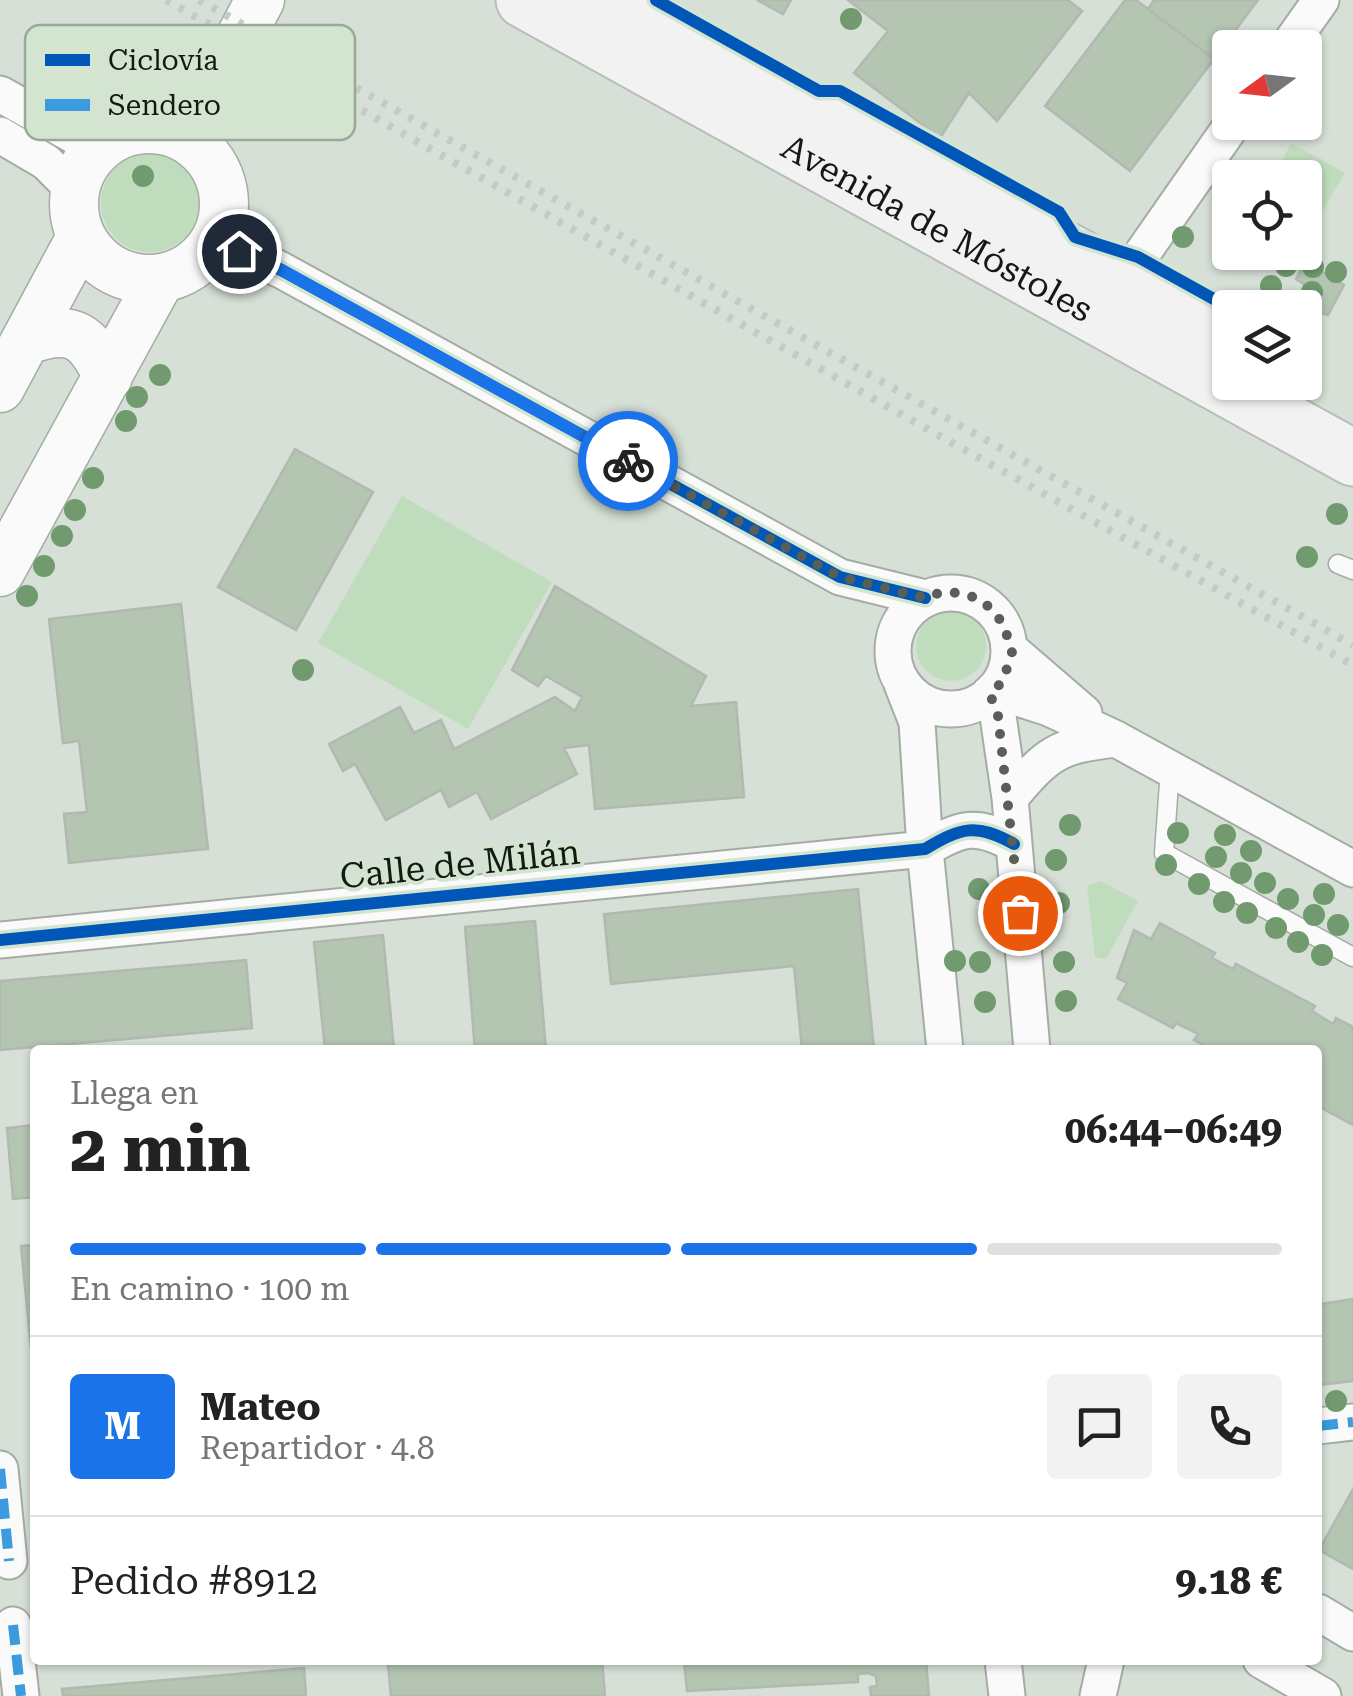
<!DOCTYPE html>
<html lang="es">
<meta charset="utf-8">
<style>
:root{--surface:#fff;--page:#f2f2f2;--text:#222;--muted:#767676;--line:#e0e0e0;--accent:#1a73e8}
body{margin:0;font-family:"Roboto Serif",serif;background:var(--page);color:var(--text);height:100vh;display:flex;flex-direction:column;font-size:38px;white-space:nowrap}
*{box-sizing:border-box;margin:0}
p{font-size:32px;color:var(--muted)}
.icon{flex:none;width:55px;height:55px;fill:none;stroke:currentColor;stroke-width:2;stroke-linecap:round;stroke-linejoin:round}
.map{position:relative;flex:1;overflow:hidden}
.panel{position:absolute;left:30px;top:1045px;width:1292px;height:620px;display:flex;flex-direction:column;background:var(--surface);border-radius:10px;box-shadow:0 2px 8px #0004}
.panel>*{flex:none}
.needle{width:65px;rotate:255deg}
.fabs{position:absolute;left:1212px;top:30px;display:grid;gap:20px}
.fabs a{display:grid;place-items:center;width:110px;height:110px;border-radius:10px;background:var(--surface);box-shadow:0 2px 8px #0004;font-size:50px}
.pin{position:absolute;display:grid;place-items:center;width:85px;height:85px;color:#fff;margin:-42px;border:5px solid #fff;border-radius:50%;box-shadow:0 2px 10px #0007}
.courier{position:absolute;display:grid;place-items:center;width:100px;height:100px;margin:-50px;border:8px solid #1a73e8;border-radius:50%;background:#fff;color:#222;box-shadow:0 2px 12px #0007}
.overview em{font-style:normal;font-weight:700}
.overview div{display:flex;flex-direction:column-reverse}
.overview{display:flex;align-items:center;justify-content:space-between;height:170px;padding:0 40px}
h1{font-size:65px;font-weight:700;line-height:75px}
.bar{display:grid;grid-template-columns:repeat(4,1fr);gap:15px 10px;align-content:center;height:120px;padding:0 40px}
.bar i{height:12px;border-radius:8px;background:var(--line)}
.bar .active{background:var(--accent)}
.bar p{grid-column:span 4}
.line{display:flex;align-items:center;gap:25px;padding:0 40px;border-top:2px solid var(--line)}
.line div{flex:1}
.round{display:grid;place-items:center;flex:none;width:105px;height:105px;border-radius:10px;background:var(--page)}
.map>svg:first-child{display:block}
.green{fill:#bfddbd}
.building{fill:#b4c5b2;stroke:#b1b9b1;stroke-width:2.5}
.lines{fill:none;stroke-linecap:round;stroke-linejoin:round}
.lane-casing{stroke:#a4aca4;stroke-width:21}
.street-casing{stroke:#a4aca4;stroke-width:39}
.secondary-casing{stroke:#a4aca4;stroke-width:51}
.primary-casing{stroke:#b9bdb9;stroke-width:59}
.lane{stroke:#f9faf9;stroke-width:18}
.street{stroke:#f9faf9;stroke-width:35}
.secondary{stroke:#f9faf9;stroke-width:48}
.primary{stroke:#f3f2f2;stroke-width:55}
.rail{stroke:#c6c9c6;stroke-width:8;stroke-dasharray:5 10;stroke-linecap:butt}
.quiet{stroke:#3b9bde;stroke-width:10;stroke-dasharray:20 10;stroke-linecap:butt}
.cycleway-casing{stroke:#d3e5d1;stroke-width:19}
.cycleway{stroke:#0057b8;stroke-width:12}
.tree{fill:#719a6f}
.done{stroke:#585f57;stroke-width:10;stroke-dasharray:0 18}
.route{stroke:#1a73e8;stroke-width:12}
.labels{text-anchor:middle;stroke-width:8;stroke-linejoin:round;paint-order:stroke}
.street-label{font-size:35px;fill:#141a13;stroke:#d3e5d1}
.key{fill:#d3e5d1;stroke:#9aa898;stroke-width:2.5}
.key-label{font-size:28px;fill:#141a13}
</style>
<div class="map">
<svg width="1353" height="1696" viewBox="0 0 1353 1696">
<rect width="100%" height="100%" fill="#d6e0d6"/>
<!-- green -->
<path class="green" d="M1291,143l54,30 -28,47 -12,-6v-36l-31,-1z
M101 203a49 49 0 1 1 98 0a49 49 0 1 1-98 0Z
M402,496l150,86 -84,147 -150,-86z
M916 646a35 35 0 1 1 70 0a35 35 0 1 1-70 0Z
M1101,881l37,20 -32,58 -11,-2 -8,-71z"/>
<!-- building -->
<path class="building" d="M757,0h34l-8,14z
M848,0h220l14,11 -85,110 -28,-28 -29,45 -86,-65 34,-42z
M1125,0h11l78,59 -84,112 -85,-65z
M1154,0h104l-44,59 -66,-50z
M1305,262l39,23 -16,30 -18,-6 8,-16 -22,-14z
M295,449l78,43 -77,138 -78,-43z
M555,586l151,90 -15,30 45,-4 8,95 -149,12 -6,-64 -25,3 13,26 -86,45 -14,-27 -28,15 -8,-17 -55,30 -31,-56 -12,7 -14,-27 71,-37 14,26 27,-13 13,29 101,-52 20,14 7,-14 -36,-21 -8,10 -26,-16z
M181,604l27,245 -139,14 -5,-49 23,-2 -8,-71 -16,2 -14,-124z
M858,889l16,161h-72l-8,-84 -183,18 -7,-70z
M535,921l11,129h-71l-10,-123z
M1160,923l55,30 -3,5 21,11 3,-5 79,42 -3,5 21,13 3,-6 17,9v98l-35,-19v-56h-105l-19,-10 4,-6 -22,-11 -3,5 -55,-29 9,-16 -10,-5 17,-48 17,9z
M383,935l11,115h-69l-11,-108z
M246,960l6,68 -252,22v-69z
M35,1125v72l-22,2 -6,-71z
M35,1245v145l-14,-144z
M1318,1297h3v7l32,-5v82l-35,4z
M1353,1489v80l-34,-19z
M391,1660h211l3,36h-214l-3,-32z
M684,1660h242l3,36h-58l-1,-9 7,-1 -1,-10 -8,-3 -10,1v8l-171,9z
M304,1668l2,28h-243l-1,-7z"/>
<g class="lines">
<defs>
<path id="lane" d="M1338,564l15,6
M1170,769l-6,84 189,104"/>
<path id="street" d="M1287,48l34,-48
M0,94l96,54
M0,135l46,27 28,28
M218,239l63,31 559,307 85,21
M1123,281l111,-159
M893 651a58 58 0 1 1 116 0a58 58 0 1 1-116 0Z
M1012,651l72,62
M902,684l15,38 8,127 20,201
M993,690l56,18 67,31 237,130
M989,694l9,22 12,82 22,252
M1010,798c38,-45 46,-52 106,-59
M0,940l925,-91c37,-22 51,-26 89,-5
M1318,1426l35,-4
M0,1469l9,92
M1318,1612l35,21
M13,1625l8,71
M1003,1660l4,36
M1261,1660l62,36
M1098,1696l8,-36"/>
<path id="secondary" d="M74 204a75 75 0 1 1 150 0a75 75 0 1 1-150 0Z
M187,138l73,-138
M27,340c46,-16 61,-5 81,37
M0,388l81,-151
M0,572l161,-294"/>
<g id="primary">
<path id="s1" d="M524,0l829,458"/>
<path d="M605,0l518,281 107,65"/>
</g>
</defs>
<!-- lane casing -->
<use href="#lane" class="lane-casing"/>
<!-- street casing -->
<use href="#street" class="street-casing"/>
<!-- secondary casing -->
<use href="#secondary" class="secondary-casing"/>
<!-- primary casing -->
<use href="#primary" class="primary-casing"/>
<!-- lane -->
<use href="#lane" class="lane"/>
<!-- street -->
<use href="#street" class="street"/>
<!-- secondary -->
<use href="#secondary" class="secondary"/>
<!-- primary -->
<use href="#primary" class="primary"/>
<!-- rail -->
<path class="rail" d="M166,0l770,434 417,231
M199,0l1154,645"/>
<!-- quiet -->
<path class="quiet" d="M1318,1426l35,-4
M0,1469l9,92
M13,1625l8,71"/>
<defs>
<path id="cycleway" d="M656,0l163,91h21l219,121 16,25 63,20 92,51
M218,239l63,31 559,307 85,21
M0,940l925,-91c37,-22 51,-26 89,-5"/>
</defs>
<!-- cycleway casing -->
<use href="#cycleway" class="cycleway-casing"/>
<!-- cycleway -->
<use href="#cycleway" class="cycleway"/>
</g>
<!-- trees -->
<g class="tree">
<circle cx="851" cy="19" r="11"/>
<circle cx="143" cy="176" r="11"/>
<circle cx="1183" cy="237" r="11"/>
<circle cx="1286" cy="266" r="11"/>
<circle cx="1313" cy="267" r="11"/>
<circle cx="1336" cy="272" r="11"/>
<circle cx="1271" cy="286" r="11"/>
<circle cx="1312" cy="292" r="11"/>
<circle cx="160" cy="375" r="11"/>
<circle cx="137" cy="397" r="11"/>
<circle cx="126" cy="421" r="11"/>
<circle cx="93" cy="478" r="11"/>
<circle cx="75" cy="510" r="11"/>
<circle cx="1337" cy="514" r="11"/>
<circle cx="62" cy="536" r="11"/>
<circle cx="1307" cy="557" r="11"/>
<circle cx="44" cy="566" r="11"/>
<circle cx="27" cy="596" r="11"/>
<circle cx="303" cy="670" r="11"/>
<circle cx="1070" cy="825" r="11"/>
<circle cx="1178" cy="833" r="11"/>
<circle cx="1225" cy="835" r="11"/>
<circle cx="1251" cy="851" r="11"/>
<circle cx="1216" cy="857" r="11"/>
<circle cx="1056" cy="860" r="11"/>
<circle cx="1166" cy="865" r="11"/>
<circle cx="1241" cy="873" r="11"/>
<circle cx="1265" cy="883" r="11"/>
<circle cx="1199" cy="884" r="11"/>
<circle cx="979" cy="889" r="11"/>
<circle cx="1324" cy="894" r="11"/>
<circle cx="1288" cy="899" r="11"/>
<circle cx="1224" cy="902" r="11"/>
<circle cx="1059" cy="903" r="11"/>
<circle cx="1247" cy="913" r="11"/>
<circle cx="1314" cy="915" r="11"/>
<circle cx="1338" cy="925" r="11"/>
<circle cx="1276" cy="928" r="11"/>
<circle cx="1298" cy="942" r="11"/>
<circle cx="1322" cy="955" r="11"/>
<circle cx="955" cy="961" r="11"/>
<circle cx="980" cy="962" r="11"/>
<circle cx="1064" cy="962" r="11"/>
<circle cx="1066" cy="1001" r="11"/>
<circle cx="985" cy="1002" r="11"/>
<circle cx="1336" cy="1401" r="11"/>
</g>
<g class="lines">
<!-- done -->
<path class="done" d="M628,461l212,116 85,21 17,-6 19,1 18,6 15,12 10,15 8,26 -9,29 -13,13 8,22 22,197"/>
<!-- route -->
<path class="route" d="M239,251l43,19 346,191"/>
</g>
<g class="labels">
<!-- street labels -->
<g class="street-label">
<text dy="12" stroke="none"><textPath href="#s1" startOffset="472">Avenida de Móstoles</textPath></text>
<text transform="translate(460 864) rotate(-6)" y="12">Calle de Milán</text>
</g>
</g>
<!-- legend -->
<rect x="25" y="25" width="330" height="115" rx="15" class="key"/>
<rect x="45" y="54" width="45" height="12" fill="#0057b8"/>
<rect x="45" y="99" width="45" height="12" fill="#3b9bde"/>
<g class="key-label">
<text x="108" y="70">Ciclovía</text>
<text x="108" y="115">Sendero</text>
</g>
</svg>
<div class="fabs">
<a><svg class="needle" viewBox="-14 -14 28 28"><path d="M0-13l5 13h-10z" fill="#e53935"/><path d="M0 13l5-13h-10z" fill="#767676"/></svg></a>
<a><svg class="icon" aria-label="locate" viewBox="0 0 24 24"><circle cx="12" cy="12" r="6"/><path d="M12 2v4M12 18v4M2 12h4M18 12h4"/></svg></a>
<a><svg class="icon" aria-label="layers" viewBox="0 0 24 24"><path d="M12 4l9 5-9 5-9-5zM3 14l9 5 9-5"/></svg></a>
</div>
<div class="pin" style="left:1020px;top:913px;background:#ea580c"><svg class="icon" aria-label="bag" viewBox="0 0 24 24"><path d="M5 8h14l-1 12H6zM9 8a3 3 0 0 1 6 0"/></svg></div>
<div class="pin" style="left:239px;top:251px;background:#1f2937"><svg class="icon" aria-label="home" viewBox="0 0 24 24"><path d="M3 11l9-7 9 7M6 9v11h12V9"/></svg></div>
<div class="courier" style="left:628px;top:461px"><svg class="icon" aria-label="bike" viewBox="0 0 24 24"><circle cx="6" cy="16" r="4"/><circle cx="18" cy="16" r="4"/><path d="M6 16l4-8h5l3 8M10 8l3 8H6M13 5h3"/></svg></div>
<section class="panel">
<div class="overview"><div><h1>2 min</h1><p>Llega en</p></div><em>06:44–06:49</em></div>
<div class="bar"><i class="active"></i><i class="active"></i><i class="active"></i><i></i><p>En camino · 100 m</p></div>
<div class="line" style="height:180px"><b class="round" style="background:var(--accent);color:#fff">M</b><div><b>Mateo</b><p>Repartidor · 4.8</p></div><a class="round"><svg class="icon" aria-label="chat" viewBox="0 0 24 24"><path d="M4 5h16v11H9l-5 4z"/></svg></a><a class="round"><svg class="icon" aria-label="phone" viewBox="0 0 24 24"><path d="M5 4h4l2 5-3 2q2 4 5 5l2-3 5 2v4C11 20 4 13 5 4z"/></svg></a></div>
<div class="line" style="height:130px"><div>Pedido #8912</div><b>9.18 €</b></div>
</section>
</div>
